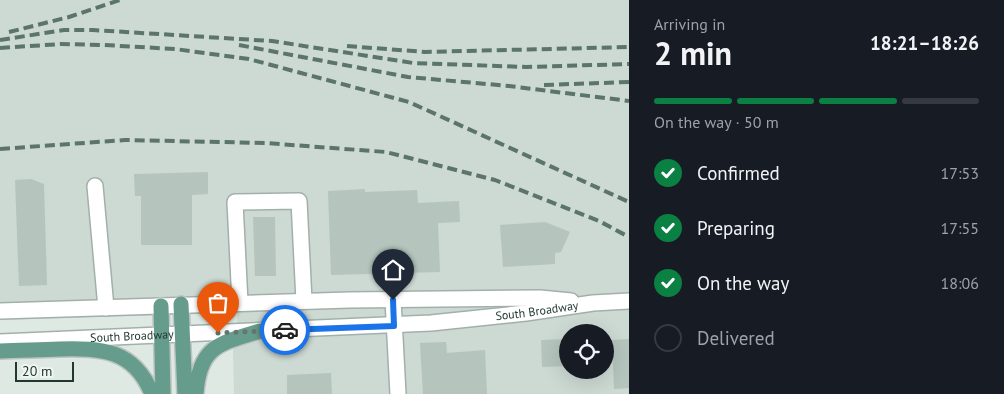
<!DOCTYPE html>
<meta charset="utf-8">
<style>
:root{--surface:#171b24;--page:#242831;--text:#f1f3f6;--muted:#9ea1a6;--line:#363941;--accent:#0b8043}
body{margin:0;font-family:"PT Sans",sans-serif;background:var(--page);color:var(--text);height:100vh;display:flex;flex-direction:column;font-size:19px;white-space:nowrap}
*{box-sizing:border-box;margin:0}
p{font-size:16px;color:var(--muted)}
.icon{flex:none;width:28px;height:28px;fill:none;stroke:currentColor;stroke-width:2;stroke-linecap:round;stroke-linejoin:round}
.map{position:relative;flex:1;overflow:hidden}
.panel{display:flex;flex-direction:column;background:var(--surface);width:375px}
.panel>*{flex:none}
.buttons{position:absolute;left:559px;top:324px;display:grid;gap:10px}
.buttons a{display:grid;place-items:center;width:55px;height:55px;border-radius:50%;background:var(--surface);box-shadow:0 5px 20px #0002;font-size:25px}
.scale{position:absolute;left:15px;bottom:12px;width:59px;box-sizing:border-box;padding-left:5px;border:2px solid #213831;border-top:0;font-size:14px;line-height:18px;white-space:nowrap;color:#213831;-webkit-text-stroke:4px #eff6f2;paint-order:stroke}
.pin{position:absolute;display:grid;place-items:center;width:42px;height:42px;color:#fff;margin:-51px -21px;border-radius:50% 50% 50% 0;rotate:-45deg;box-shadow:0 0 5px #0007}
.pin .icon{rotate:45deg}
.courier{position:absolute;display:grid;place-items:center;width:50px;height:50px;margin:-25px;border:4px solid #1a73e8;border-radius:50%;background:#fff;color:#222;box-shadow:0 1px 6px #0007}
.headline em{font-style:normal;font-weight:700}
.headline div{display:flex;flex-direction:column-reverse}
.headline{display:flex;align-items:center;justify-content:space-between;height:85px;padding:0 25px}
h1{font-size:32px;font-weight:700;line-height:38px}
.bar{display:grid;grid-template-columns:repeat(4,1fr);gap:8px 5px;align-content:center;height:60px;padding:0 25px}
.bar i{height:6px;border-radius:4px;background:var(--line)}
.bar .on{background:var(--accent)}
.bar p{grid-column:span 4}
ol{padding:0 25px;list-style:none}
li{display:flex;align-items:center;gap:15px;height:55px}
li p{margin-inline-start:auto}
li .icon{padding:5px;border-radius:50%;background:var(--accent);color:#fff;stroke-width:4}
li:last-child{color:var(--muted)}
li i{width:28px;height:28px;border:2px solid var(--line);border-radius:50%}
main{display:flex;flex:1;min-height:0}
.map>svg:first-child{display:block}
.built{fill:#cdd9d3;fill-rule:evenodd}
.building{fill:#b5c4bd}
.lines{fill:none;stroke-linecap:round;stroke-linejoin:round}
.minor-casing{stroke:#a2b0ab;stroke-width:18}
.major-casing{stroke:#bcc3c1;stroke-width:18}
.minor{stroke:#fff;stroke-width:15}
.major{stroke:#669c8b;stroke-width:15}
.rail{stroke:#5b746c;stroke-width:4;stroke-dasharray:10 5;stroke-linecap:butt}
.done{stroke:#647670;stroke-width:5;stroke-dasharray:0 9}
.route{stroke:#1a73e8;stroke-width:6}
.labels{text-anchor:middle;stroke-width:4.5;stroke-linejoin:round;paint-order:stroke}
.street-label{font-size:12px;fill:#213831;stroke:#eff6f2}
</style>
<main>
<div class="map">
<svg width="629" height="394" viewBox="0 0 629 394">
<rect width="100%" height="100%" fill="#dfe9e4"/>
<!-- built -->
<path class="built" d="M0,0h629v394h-395l-1,-43 4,-21v-17l-237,7zM568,332h37v38h-37z"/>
<!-- building -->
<path class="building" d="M208,172v22l-16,1v50h-51v-49h-6l-1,-22z
M31,179l13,5 3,101 -28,1 -4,-106z
M365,189v3l52,-2 1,13 41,-2 1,21 -22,1 2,49 -109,3 -3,-84z
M253,217h22l1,59h-21z
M545,222l25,10 -9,20 -6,1v11l-52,3 -3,-42z
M568,339v27l-26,1 -1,-27z
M629,339v49l-15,1 -2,-49z
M446,342l1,11 38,-3 2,44h-64l-3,-51z
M331,373l1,21h-45v-19z"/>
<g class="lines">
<defs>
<g id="minor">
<path d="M95,186l11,122"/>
<path d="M393,300l5,94"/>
<path d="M240,303l-5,-101 64,-1 5,100"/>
<path d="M0,311l349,-11 191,-2 31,3"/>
<path id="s1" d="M0,342l431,-19 95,-10 67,-10 36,-2"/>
</g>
<path id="major" d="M181,304l4,90
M161,306l2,88
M0,351c20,-1 39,-1 59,-2 42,-1 75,0 93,45
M196,394c3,-48 24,-51 64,-63"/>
</defs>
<!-- minor casing -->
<use href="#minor" class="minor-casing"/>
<!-- major casing -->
<use href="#major" class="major-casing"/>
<!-- minor -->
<use href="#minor" class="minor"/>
<!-- major -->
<use href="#major" class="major"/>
<!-- rail -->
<path class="rail" d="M9,32l60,-15 51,-17
M0,40l64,-10h29l179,11 141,22 113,4 103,-3
M239,45l169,32 101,9 120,15
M347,46l78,6 204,-5
M0,48l61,-4 43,1 71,4 74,10 160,43 220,100
M544,85l85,-3
M0,149l125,-9 141,3 120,9 109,28 104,41 30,16"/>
</g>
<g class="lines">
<!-- done -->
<path class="done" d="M218,333l67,-3"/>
<!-- route -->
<path class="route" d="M285,330l109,-4 -1,-26"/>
</g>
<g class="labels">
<!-- street labels -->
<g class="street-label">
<text dy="4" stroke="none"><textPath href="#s1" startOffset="538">South Broadway</textPath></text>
<text dy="4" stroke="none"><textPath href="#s1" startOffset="132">South Broadway</textPath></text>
</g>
</g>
</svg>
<div class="buttons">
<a><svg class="icon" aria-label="locate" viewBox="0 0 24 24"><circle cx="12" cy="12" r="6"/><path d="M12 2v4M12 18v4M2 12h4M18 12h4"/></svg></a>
</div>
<div class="scale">20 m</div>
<div class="pin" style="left:218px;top:333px;background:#ea580c"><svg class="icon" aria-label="bag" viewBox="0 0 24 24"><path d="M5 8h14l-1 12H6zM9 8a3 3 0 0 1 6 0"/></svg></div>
<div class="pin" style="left:393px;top:300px;background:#1f2937"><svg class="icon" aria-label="home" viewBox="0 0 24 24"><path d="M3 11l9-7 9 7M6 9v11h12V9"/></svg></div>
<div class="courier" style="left:285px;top:330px"><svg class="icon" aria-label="car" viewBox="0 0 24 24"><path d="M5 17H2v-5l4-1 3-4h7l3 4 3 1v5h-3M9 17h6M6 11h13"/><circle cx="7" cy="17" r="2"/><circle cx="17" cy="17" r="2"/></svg></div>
</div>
<section class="panel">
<div class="headline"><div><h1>2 min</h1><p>Arriving in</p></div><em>18:21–18:26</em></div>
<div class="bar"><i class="on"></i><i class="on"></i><i class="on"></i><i></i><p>On the way · 50 m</p></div>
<ol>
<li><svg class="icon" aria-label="check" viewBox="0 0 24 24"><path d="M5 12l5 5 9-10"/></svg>Confirmed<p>17:53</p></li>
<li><svg class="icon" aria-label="check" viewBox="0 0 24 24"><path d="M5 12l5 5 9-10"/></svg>Preparing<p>17:55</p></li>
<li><svg class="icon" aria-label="check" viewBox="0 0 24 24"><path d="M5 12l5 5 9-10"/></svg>On the way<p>18:06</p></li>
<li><i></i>Delivered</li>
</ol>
</section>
</main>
